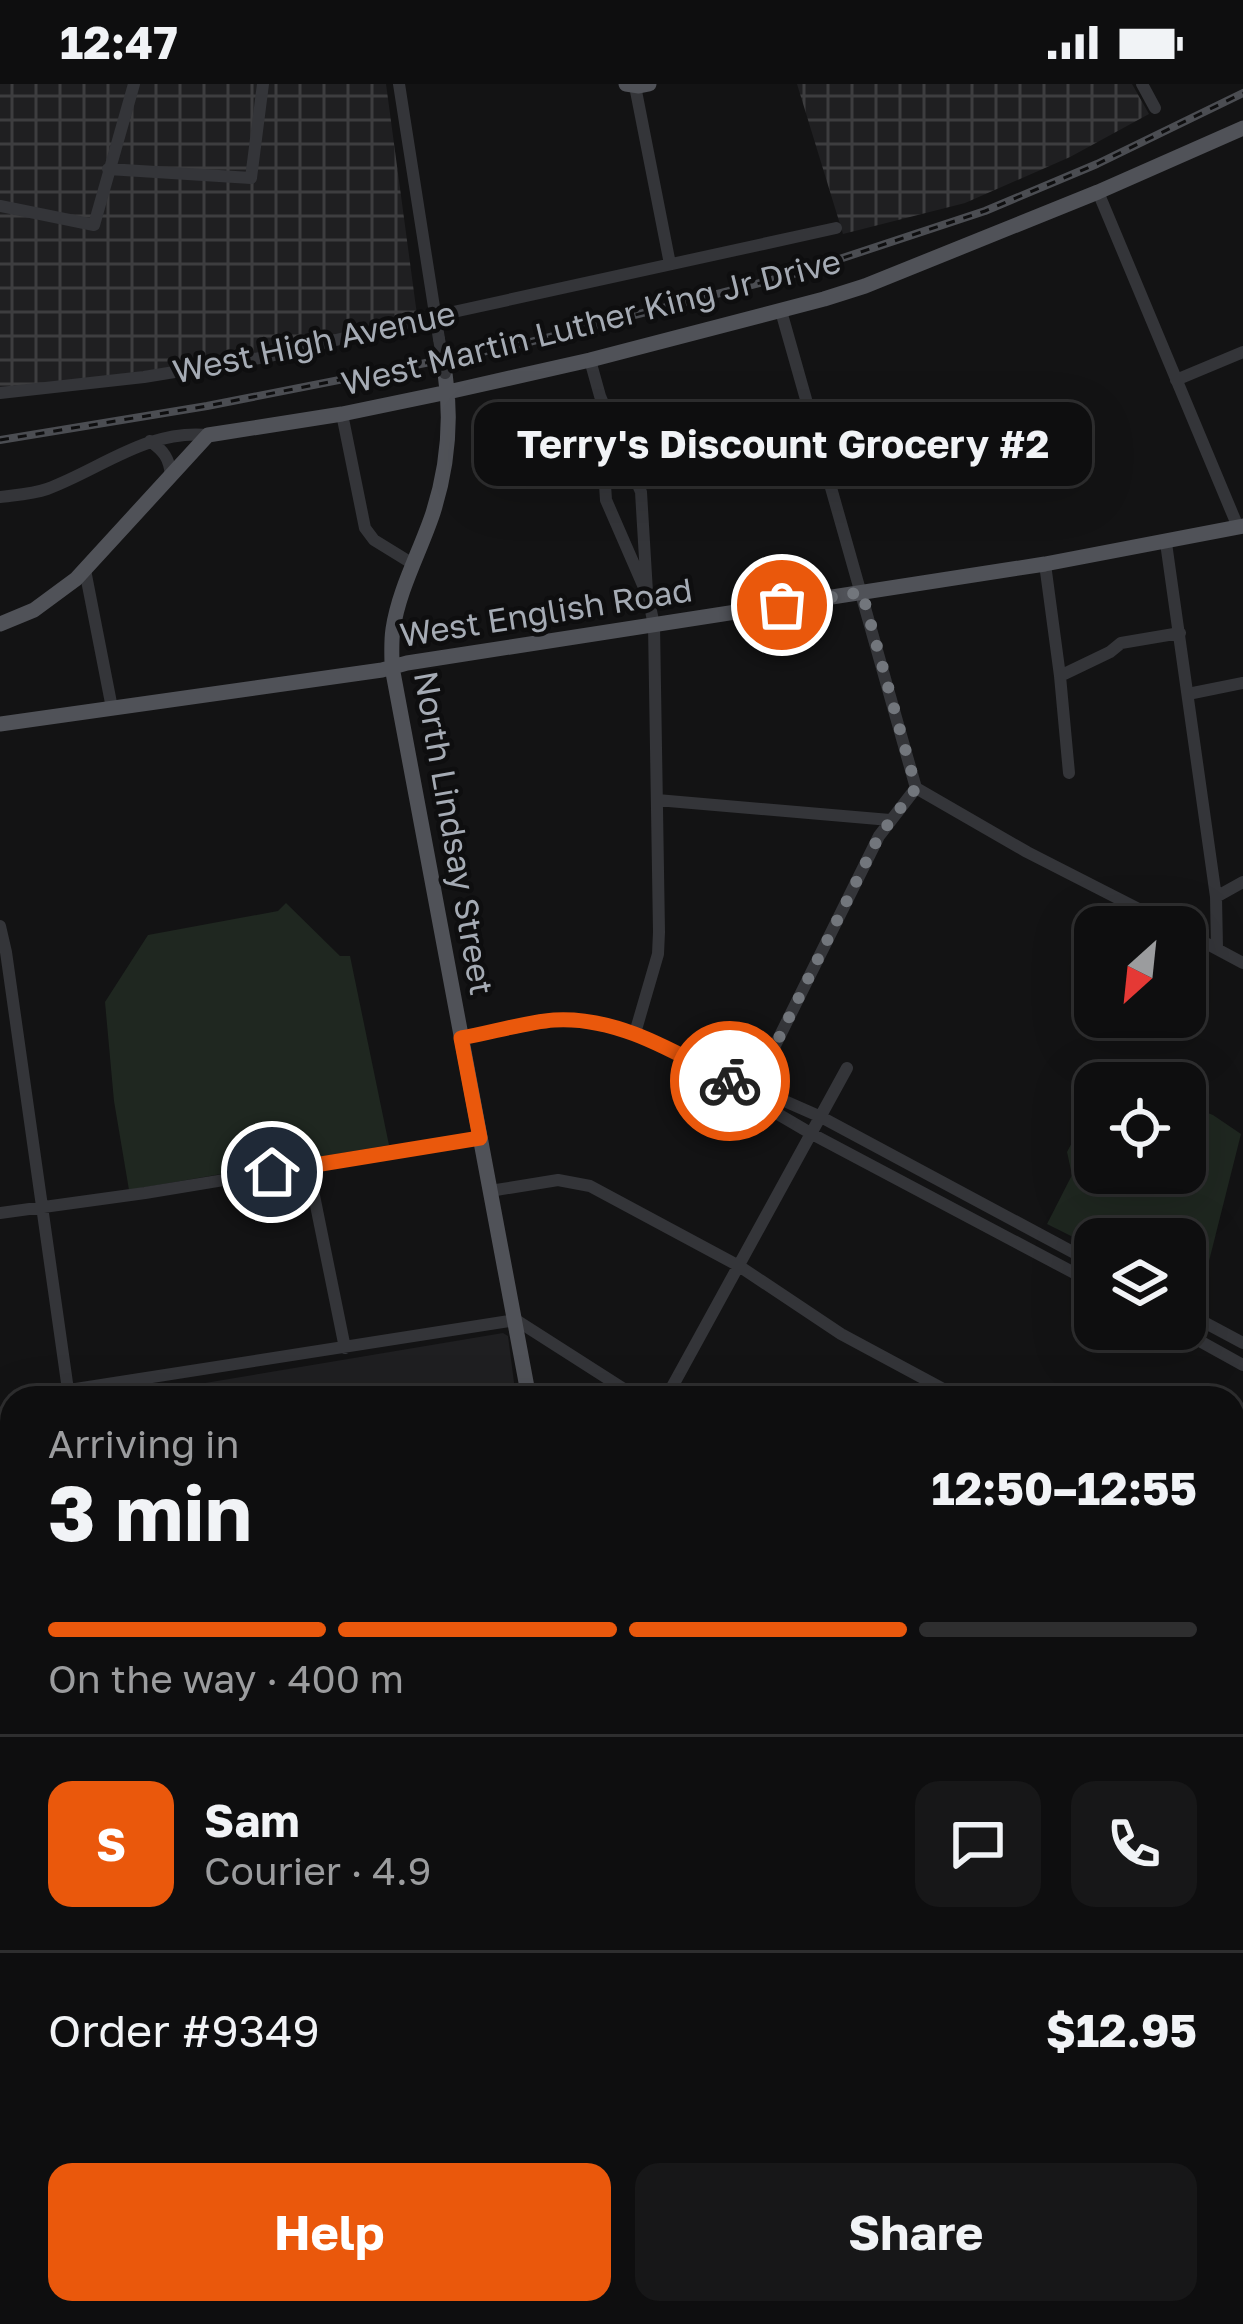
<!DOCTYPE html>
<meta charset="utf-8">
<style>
:root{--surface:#0e0e0f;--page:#171718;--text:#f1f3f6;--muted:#9b9c9e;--line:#2e2e2f;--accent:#ea580c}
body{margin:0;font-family:"Golos Text",sans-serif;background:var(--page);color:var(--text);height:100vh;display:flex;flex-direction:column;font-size:45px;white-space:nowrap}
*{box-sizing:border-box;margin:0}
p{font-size:39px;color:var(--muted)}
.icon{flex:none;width:66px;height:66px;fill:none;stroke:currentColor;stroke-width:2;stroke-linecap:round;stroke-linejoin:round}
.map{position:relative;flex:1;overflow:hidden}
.details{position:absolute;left:0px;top:1302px;width:1245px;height:939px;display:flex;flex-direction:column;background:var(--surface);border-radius:36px 36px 0 0;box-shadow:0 12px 48px #0002,0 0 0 3px var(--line)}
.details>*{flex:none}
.needle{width:78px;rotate:207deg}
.controls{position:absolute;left:1074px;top:822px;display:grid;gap:24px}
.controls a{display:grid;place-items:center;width:132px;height:132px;border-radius:24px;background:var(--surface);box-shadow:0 12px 48px #0002,0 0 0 3px var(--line);font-size:60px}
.pin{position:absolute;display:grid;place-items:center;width:102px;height:102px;color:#fff;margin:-51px;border:6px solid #fff;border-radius:50%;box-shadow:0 3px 12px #0007}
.courier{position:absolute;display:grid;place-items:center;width:120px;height:120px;margin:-60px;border:9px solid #ea580c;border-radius:50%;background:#fff;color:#222;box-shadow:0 3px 15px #0007}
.bubble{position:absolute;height:84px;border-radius:24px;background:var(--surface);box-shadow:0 12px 48px #0002,0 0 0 3px var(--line);font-size:39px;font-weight:700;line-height:84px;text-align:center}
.overview em{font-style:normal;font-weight:700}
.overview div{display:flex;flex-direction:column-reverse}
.overview{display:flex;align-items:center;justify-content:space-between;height:204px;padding:0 48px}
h1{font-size:78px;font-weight:700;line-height:90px}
.bar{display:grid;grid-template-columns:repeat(4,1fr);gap:18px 12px;align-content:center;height:144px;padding:0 48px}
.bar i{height:15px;border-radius:9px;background:var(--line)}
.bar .active{background:var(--accent)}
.bar p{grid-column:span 4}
.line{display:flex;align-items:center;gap:30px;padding:0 48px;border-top:3px solid var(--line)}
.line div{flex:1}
.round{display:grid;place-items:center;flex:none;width:126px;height:126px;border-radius:24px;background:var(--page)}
.cta{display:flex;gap:24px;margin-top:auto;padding:24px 48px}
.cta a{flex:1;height:138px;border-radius:24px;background:var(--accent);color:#fff;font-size:48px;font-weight:700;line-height:138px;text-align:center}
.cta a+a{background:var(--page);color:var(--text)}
.status{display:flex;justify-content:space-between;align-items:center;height:84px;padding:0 60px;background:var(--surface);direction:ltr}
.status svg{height:33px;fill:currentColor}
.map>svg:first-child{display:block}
</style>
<div class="status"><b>12:47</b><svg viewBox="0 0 49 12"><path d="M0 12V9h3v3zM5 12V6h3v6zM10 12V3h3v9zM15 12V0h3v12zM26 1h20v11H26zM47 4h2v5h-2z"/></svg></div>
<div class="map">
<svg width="1243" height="2240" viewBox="0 0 1243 2240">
<defs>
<pattern id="industrial-grid" width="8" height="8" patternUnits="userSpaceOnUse" patternTransform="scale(3)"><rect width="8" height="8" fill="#1f1f21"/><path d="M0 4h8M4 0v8" fill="none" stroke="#3d3d3f"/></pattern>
</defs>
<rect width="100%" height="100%" fill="#131314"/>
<!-- built -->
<path fill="#1f1f21" d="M503,1249L508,1252L516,1314H111L156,1311L181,1303Z"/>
<!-- industrial -->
<path fill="url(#industrial-grid)" d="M0,0H386L417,231L238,275L0,306Z
M797,0H1132L1149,30L1070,73L965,119L843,150Z"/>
<!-- park -->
<path fill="#1f2720" d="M286,819L340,872H350L389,1061L129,1106L114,1017L105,918L148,851L278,827Z
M1185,1020L1213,1031L1241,1050L1205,1193L1185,1206V1155H1095V1164L1047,1140L1072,1091L1067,1068L1085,1034L1095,1030V1089H1185Z"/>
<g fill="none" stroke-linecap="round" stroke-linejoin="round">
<!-- stream -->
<path stroke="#2d363c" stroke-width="3" d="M1170,2229L1181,2240"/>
<!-- minor -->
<path stroke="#343539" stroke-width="12" d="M399,0L439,255
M1142,0L1155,24
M635,2L670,180
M108,85L251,94L263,0
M1098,108L1238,443
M0,122L94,141L134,0
M781,227L916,704L1027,768L1174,843
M590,276L600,312L641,408L647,508L654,541L659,848L658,870L635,949
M1176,296L1243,268
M0,309L144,293L266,273L435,232L836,144
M600,325L606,416L643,501
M342,330L365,444L374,456L413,480
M150,357C164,367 169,374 171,391
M0,413C15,411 33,410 47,405C101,385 147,345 208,351
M1166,459L1216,813L1217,864
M1045,480L1060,592L1069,689
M85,486L112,624
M1060,592L1110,568L1121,559L1180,549
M1188,610L1243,599
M657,716L890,736
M1216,813L1243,798
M0,842L6,868L69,1313
M1185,848L1243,879
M461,954L559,935L578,936L635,949L752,1008L780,1015L821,1033L1095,1180
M752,1008L879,752L916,704
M753,1008L771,1026L812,1050L1095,1200
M308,1082L345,1264
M490,1107L558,1096L590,1102L739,1182L841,1250L960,1314
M0,1129L145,1109L480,1054
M1185,1228L1243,1259
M1178,1245L1243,1281
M18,1314L516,1236L638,1314
M666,1314L847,984
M1233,1379L1243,1361
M0,1399L12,1412
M1233,1460L1243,1465
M1233,1639L1243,1644
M0,1707L12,1706
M1233,1819L1243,1825
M154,2229L174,2240
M550,2229L567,2240
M1067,2229L1089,2240
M311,2240L318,2229
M489,2240L495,2229
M740,2240L745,2229
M940,2240L946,2229"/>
<!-- major -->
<path stroke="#505258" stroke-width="15" d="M626,0L639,2L649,0
M445,289C452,336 447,385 433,429C420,468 399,505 393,545C391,558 392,571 392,583L529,1314
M0,540L34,526L76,495L208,351L342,330L448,308L590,276L824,215L865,202L1098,108L1243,44
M0,640L382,586L407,579L1045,480L1243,442
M0,1985L12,1988
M71,2240C81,2231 89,2230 101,2236L103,2240
M128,2240L137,2229"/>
<!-- rail casing -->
<g stroke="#4b4d52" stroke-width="8">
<path id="rail" d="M0,356L207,322L522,260L791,191L985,127L1097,80L1243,9"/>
</g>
<!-- rail -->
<use href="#rail" stroke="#0e0e0f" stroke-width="3" stroke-dasharray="9" stroke-linecap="butt"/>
<!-- minor-bridge -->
<path stroke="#343539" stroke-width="12" d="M439,255L445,289"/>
</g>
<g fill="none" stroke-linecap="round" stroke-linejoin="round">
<!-- done -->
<path stroke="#72767c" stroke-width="12" stroke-dasharray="0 21.6" d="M730,997L752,1008L879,752L916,704L862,508L782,521"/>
<!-- route -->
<path stroke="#ea580c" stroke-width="15" d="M272,1088L480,1054L461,954C490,949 526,938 554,936C618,932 676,969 730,997"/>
</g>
<g text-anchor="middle" stroke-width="9" stroke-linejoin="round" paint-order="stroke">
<!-- street labels -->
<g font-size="33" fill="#a5abb4" stroke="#0e0e0f">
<text transform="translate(591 238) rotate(-14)" y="12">West Martin Luther King Jr Drive</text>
<text transform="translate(314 258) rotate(-12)" y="12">West High Avenue</text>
<text transform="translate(546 528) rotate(-9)" y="12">West English Road</text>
<text transform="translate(454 749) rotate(80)" y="12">North Lindsay Street</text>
</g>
</g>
</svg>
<div class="controls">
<a><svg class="needle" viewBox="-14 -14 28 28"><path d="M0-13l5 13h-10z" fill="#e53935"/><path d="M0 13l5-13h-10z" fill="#9b9c9e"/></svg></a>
<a><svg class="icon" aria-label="locate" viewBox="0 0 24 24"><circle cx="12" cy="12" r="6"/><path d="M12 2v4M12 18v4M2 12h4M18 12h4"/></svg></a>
<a><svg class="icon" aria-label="layers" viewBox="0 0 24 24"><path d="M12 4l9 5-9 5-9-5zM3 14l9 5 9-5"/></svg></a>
</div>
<div class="pin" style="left:782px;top:521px;background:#ea580c"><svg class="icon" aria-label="bag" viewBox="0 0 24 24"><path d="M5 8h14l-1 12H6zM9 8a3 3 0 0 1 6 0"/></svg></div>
<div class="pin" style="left:272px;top:1088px;background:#1f2937"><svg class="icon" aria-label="home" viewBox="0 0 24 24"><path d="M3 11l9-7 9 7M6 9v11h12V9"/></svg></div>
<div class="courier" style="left:730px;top:997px"><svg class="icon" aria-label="bike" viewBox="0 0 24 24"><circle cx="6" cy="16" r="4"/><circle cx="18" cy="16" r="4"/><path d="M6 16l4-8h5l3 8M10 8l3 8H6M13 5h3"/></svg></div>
<div class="bubble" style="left:474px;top:318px;width:618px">Terry's Discount Grocery #2</div>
<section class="details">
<div class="overview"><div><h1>3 min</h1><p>Arriving in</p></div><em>12:50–12:55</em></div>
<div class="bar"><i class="active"></i><i class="active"></i><i class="active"></i><i></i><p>On the way · 400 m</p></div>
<div class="line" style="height:216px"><b class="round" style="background:var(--accent);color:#fff">S</b><div><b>Sam</b><p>Courier · 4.9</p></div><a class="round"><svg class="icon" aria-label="chat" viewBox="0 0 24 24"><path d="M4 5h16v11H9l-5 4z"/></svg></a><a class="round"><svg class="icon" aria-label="phone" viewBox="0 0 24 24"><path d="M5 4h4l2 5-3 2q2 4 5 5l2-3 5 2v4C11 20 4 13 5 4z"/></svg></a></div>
<div class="line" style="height:156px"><div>Order #9349</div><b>$12.95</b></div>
<div class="cta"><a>Help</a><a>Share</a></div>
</section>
</div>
